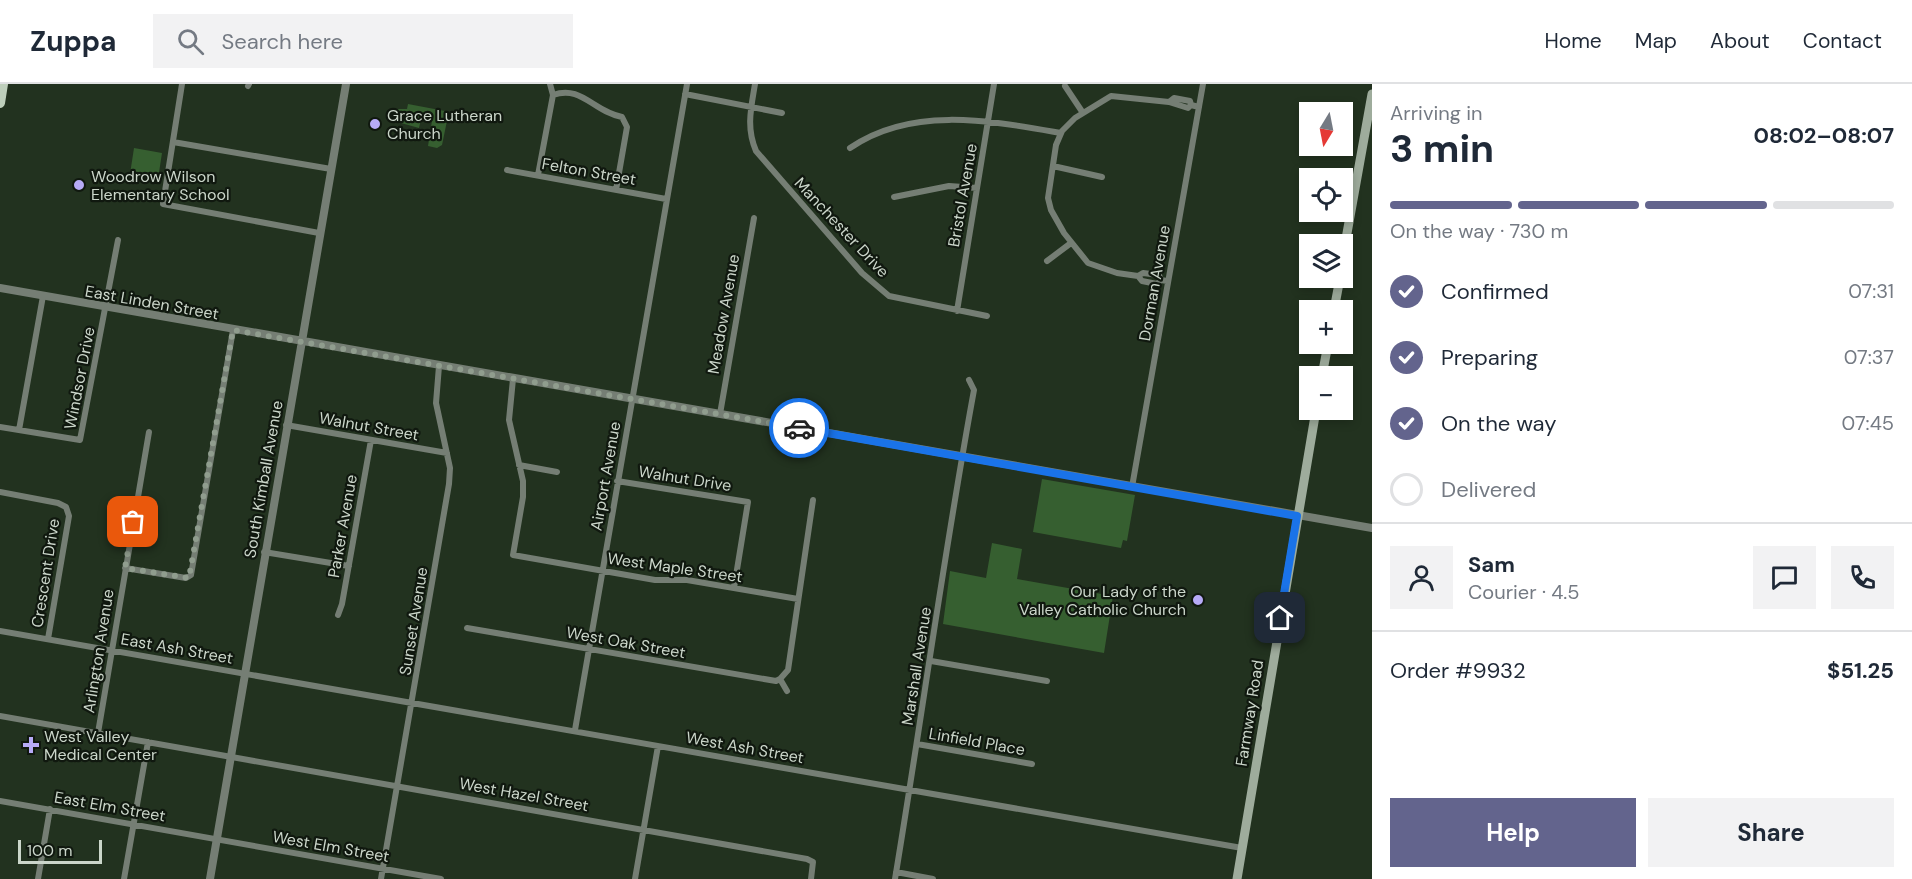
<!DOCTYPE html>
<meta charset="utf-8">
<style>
:root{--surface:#fff;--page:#f2f2f3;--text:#1f2937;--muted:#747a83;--line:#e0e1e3;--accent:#63648d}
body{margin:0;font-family:"DM Sans",sans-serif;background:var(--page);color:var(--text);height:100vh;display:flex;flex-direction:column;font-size:22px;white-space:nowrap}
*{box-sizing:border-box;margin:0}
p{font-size:20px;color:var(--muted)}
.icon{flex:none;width:33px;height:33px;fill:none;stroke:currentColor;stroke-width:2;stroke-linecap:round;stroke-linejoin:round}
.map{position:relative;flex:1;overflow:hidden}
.sheet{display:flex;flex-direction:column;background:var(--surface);width:540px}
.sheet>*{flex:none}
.needle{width:39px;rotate:190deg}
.controls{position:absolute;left:1299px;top:18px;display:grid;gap:12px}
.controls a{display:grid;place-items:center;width:54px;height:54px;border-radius:0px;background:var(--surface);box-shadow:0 3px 9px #0003;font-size:30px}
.scale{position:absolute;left:18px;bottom:15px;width:84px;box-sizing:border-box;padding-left:6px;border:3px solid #cbd6ca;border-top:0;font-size:16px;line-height:21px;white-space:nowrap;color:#cbd6ca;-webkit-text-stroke:4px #10180f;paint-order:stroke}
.pin{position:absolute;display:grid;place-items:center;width:51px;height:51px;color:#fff;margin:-26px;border-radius:12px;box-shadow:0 3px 9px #0006}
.courier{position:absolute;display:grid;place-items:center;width:60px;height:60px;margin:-30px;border:4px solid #1a73e8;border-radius:50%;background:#fff;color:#222;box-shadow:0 2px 8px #0007}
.headline em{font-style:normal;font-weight:700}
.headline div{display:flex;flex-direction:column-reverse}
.headline{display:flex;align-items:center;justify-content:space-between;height:102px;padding:0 18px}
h1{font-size:39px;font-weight:700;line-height:45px}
.bar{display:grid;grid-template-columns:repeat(4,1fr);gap:9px 6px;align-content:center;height:72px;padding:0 18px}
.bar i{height:8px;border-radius:4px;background:var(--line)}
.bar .on{background:var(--accent)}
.bar p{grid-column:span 4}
.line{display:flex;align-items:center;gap:15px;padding:0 18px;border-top:2px solid var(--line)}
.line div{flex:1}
.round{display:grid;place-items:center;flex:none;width:63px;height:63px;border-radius:0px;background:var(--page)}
ol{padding:0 18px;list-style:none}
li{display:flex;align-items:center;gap:18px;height:66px}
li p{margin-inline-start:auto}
li .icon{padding:6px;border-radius:50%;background:var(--accent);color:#fff;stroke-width:4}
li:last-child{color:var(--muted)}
li i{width:33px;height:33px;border:3px solid var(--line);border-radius:50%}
.action{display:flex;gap:12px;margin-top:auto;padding:12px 18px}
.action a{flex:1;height:69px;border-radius:0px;background:var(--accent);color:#fff;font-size:24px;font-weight:700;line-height:69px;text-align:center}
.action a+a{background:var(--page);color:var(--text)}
header{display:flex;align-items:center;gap:36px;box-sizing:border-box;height:84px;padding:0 30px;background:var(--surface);border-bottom:2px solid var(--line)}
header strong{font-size:28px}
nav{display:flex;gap:33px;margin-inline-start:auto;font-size:21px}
.search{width:420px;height:54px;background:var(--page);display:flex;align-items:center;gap:15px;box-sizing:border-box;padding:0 21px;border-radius:0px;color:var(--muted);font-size:22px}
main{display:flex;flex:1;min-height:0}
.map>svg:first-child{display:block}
</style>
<header>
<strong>Zuppa</strong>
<div class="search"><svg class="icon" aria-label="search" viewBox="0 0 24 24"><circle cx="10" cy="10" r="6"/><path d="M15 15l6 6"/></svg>Search here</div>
<nav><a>Home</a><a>Map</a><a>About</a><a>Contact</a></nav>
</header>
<main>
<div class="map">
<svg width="1372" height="795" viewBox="0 0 1372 795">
<rect width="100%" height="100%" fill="#22321f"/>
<!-- green -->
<path fill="#365f30" d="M408,20L445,27L448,32L442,61L437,64L428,62L432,37L421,35L419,44L401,39L395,25H407Z
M134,64L162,69L158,95L130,90Z
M1042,395L1135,411L1127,457L1123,456L1121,464L1033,448Z
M992,459L1022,465L1017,495L1113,512L1104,569L943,540L950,487L986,494Z"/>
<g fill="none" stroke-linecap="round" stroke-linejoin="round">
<!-- minor -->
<path stroke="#757e74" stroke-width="6" d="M182,0L163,120L319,149
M755,0C751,24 746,44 756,67L862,189L889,212L987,232
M248,2L249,0
M1065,2L1083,29
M685,10L782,29
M553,11C582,1 592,27 622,33L627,43L616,106
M1191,21L1188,24L1169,18L1174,14L1190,17L1191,21L1199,23
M173,58L331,85
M850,64C912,21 992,37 1061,49
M1053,82L1102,93
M507,86L666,115
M538,91L553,11L550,0
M894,113L949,102L977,104
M1047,177L1071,159
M1138,192L1117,189L1088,179L1064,149L1051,126L1048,114L1056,61L1062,47L1075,34L1111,12L1169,18
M1161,196L1159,191L1143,189L1138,192L1142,197L1157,200L1161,196L1167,197
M957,227L994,0
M513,295L509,336L523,397V413L513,471L655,496H687L798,515
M720,330L754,134
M286,341L447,369
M0,343L80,356L118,156
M19,346L43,212
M519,381L557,388
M617,397L748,418L734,504
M1132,403L1203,0
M0,408L58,419L66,423L69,432L48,555
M264,468L349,482
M125,484L186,494L191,491L233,246
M338,531L342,520L371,356
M467,544L776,597L780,595
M0,547L1242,764
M931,577L1047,597
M780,595L788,586L813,416
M780,595L787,607
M0,632L807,775L813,778L811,795
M575,646L687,0
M98,649L149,348
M917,660L1032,680
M0,717L441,795
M896,788L933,795
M38,795L50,725
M124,795L148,658
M381,795L449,400L450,384L436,319L439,282
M635,795L658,662
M895,795C922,632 944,469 974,306L969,296"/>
<!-- tertiary -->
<path stroke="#757e74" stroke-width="8" d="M0,204L1372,444
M210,795L346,0"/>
<!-- secondary -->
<path stroke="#9eac9c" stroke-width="9" d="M1342,177L1372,10
M1334,226L1340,194
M1322,292L1328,260
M1237,795L1316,326"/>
<!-- primary -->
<path stroke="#becfbb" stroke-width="10" d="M0,19L3,0"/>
</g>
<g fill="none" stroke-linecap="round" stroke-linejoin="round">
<!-- done -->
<path stroke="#909d8e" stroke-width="6" stroke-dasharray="0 10.8" d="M133,438L125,484L189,494L233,246L799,344"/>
<!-- route -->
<path stroke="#1a73e8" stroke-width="8" d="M799,344L1297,432L1280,534"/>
</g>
<!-- markers -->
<g fill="#b7abf7" stroke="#10180f" stroke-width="2">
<circle cx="375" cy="40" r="6"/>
<circle cx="79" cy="101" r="6"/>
<circle cx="1198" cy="516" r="6"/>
<path d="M28 652h6v6h6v6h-6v6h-6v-6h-6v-6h6z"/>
</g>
<g text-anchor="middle" stroke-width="4.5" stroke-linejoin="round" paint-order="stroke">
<!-- poi labels -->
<g font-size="16" fill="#cbd6ca" stroke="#10180f" text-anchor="start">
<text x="387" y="37">Grace Lutheran<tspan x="387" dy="18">Church</tspan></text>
<text x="91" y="98">Woodrow Wilson<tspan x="91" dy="18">Elementary School</tspan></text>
<text x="1186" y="513" text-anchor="end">Our Lady of the<tspan x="1186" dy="18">Valley Catholic Church</tspan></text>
<text x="44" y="658">West Valley<tspan x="44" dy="18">Medical Center</tspan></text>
</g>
<!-- street labels -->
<g font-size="16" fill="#cbd6ca" stroke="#10180f">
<text transform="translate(589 87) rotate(10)" y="6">Felton Street</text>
<text transform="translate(962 111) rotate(-80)" y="6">Bristol Avenue</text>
<text transform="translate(842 143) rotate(47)" y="6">Manchester Drive</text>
<text transform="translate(1154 199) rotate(-80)" y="6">Dorman Avenue</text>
<text transform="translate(152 218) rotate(10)" y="6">East Linden Street</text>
<text transform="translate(723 230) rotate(-80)" y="6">Meadow Avenue</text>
<text transform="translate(79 294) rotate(-79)" y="6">Windsor Drive</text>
<text transform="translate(369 342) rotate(10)" y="6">Walnut Street</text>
<text transform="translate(605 392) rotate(-80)" y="6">Airport Avenue</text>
<text transform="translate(685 394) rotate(9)" y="6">Walnut Drive</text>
<text transform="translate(263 395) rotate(-80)" y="6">South Kimball Avenue</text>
<text transform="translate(342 442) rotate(-80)" y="6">Parker Avenue</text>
<text transform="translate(675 483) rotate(8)" y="6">West Maple Street</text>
<text transform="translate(45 489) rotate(-81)" y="6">Crescent Drive</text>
<text transform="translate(413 537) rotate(-81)" y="6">Sunset Avenue</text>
<text transform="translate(626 558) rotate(10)" y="6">West Oak Street</text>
<text transform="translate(177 564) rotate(10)" y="6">East Ash Street</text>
<text transform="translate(98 567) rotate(-81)" y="6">Arlington Avenue</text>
<text transform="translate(916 582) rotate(-81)" y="6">Marshall Avenue</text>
<text transform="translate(1249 629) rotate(-81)" y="6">Farmway Road</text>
<text transform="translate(977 657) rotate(10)" y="6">Linfield Place</text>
<text transform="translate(745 663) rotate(10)" y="6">West Ash Street</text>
<text transform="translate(524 710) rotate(10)" y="6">West Hazel Street</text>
<text transform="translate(110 722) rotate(10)" y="6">East Elm Street</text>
<text transform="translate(331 762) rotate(10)" y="6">West Elm Street</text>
</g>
</g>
</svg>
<div class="controls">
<a><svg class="needle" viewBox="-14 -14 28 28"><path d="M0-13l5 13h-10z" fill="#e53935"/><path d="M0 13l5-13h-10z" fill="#747a83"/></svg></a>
<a><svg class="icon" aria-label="locate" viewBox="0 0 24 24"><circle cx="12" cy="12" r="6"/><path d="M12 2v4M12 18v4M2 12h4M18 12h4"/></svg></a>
<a><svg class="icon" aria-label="layers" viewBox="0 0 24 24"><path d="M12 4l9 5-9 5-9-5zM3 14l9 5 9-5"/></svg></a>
<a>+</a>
<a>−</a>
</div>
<div class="scale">100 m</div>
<div class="pin" style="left:133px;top:438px;background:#ea580c"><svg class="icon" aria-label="bag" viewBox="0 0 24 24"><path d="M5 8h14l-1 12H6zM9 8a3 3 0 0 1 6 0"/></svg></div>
<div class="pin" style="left:1280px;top:534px;background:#1f2937"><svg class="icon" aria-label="home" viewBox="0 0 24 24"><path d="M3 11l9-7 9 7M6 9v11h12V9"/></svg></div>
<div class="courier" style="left:799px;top:344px"><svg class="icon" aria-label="car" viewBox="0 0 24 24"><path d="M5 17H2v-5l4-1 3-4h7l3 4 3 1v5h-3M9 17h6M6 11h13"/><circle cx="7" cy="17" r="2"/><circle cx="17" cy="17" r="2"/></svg></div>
</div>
<section class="sheet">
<div class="headline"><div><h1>3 min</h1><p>Arriving in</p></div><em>08:02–08:07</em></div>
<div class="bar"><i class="on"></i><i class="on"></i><i class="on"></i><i></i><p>On the way · 730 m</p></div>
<ol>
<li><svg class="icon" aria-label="check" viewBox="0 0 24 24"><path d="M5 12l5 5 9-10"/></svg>Confirmed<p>07:31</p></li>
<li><svg class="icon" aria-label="check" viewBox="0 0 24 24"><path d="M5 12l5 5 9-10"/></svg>Preparing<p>07:37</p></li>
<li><svg class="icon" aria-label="check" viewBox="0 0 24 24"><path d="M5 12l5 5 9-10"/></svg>On the way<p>07:45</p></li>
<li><i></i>Delivered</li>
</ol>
<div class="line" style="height:108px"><a class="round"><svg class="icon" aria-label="person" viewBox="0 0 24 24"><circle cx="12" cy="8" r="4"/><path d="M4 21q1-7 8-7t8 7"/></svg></a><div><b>Sam</b><p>Courier · 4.5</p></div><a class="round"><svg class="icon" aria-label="chat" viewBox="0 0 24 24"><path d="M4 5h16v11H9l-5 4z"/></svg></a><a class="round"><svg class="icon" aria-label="phone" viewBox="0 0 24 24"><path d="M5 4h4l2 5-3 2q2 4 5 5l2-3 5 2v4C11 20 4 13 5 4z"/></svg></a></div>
<div class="line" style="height:78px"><div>Order #9932</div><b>$51.25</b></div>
<div class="action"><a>Help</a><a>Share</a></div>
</section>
</main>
